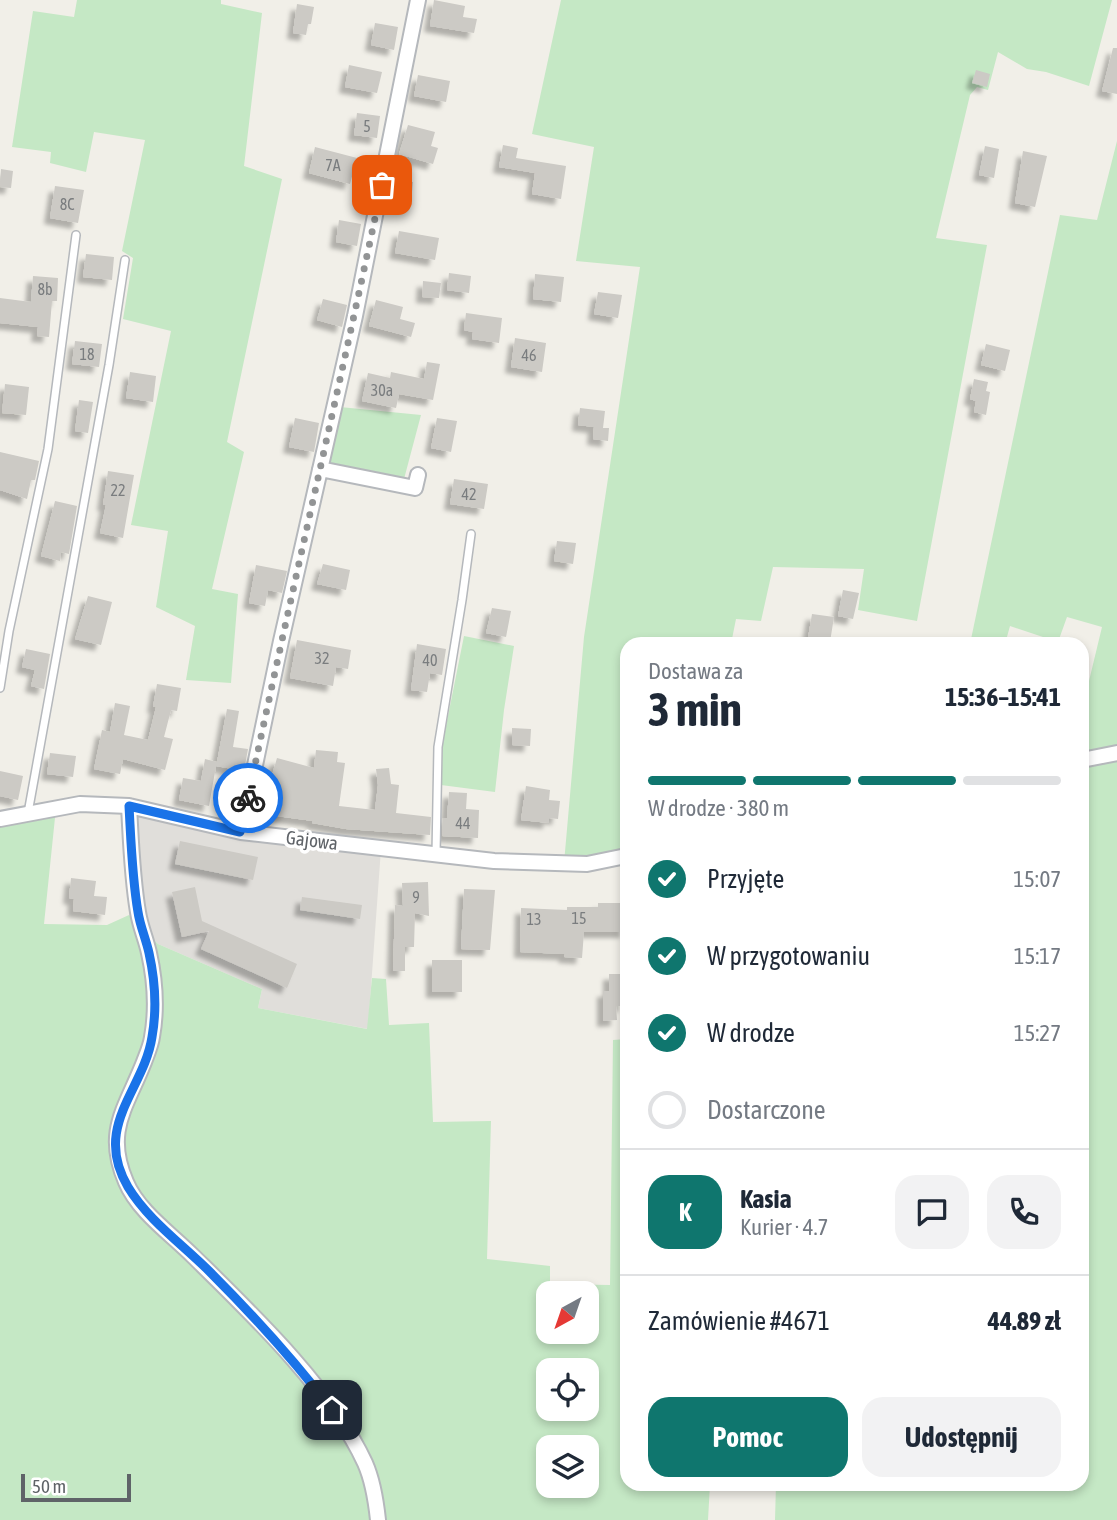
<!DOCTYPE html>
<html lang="pl">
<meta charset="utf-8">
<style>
:root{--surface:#fff;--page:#f2f2f3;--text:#1f2937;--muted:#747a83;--line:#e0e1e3;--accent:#0f766e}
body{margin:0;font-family:"Asap Condensed",sans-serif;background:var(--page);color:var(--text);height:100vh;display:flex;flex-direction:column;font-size:26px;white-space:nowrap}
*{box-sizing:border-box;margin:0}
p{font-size:23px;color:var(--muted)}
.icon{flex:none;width:38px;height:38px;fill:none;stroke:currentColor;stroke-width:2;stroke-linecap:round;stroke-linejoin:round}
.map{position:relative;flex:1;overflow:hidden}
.panel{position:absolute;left:620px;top:637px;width:469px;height:854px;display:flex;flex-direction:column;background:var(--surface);border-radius:21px;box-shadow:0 4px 10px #0003}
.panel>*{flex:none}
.needle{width:46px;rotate:220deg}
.controls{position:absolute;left:536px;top:1281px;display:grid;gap:14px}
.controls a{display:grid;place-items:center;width:63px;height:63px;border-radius:14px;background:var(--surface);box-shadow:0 4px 10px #0003;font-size:35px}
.scale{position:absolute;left:21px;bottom:18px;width:110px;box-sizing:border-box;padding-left:7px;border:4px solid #5f6368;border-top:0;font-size:19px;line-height:24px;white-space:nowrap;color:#5f6368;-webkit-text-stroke:5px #fff;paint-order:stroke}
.pin{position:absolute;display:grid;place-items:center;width:60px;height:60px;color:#fff;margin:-30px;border-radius:14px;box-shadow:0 4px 10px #0006}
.courier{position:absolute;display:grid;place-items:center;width:70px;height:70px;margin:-35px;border:5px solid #1a73e8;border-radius:50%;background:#fff;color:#222;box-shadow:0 2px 9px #0007}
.head em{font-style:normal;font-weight:700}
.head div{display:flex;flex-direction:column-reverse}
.head{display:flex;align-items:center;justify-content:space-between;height:119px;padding:0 28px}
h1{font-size:46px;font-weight:700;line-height:52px}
.bar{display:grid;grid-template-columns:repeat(4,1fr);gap:10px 7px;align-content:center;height:84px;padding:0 28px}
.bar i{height:9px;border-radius:5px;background:var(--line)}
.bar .on{background:var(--accent)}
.bar p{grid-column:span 4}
.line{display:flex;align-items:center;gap:18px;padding:0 28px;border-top:2px solid var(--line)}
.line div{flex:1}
.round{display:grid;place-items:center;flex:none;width:74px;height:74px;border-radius:21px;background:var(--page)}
ol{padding:0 28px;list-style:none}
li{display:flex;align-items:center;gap:21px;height:77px}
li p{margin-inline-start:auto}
li .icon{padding:7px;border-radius:50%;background:var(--accent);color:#fff;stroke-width:4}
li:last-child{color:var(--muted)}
li i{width:38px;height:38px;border:4px solid var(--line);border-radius:50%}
.action{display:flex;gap:14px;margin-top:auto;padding:14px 28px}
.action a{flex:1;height:80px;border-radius:21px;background:var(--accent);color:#fff;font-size:28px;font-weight:700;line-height:80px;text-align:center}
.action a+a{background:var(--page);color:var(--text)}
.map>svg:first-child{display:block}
</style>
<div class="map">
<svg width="1117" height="1520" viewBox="0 0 1117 1520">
<defs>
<filter id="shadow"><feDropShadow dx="-6" dy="6" stdDeviation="2" flood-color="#0004"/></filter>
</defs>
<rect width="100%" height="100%" fill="#f1efe8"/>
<!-- industrial -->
<path fill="#e0deda" d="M129,806L381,849L368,1029L258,1008L262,989L158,944L129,915L128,866Z"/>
<!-- green -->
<path fill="#c5e8c5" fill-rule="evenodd" d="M77,0H221V4L262,13L244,166L282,179L227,442L244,452L212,589L238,594L231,683L186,680L195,626L156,607L168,531L131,525L171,331L123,319L133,258L122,251L145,140L94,132L86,172L50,163L51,152L12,147L33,11L74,17Z
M561,0H1112L1089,86L1046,72L1027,69L998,52L988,90L977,87L970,95L936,238L987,245L917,621L858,610L864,569L773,567L761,621L736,619L731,644H626V856L564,863L584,637L640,267L576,261L594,147L532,134Z
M1117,141V1520H775L776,1484H1082V710L1102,627L1067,617L1058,642L1010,626L1005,644H970L1060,215L1097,220Z
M340,407L421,415L404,479L328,464Z
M464,636L514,646L504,710L495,792L441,785L442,746Z
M56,808L44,924L107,925L129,915L158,944L262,989L258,1008L367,1029L372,978L386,979L389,1025L429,1023L433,1122L491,1121L487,1259L550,1266V1284L610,1285L613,1040L626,1039V1484H710L708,1520H0V820ZM548,1293H586V1332H548ZM548,1370H586V1409H548ZM548,1447H586V1486H548Z"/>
<!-- building -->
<path fill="#cccac5" filter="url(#shadow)" d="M434,0L465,6L463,17L477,19L474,33L430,26Z
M297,4L314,7L311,24H308L306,35L293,33Z
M375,23L398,27L394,50L371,45Z
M1113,48H1117V94L1102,91Z
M349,65L382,72L377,93L345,87Z
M976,70L990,74L987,87L972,83Z
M418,75L450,81L446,102L414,96Z
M357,113L380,116L377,138L354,135Z
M408,125L435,132L431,146L438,148L433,164L399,154Z
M503,145L518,148L516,158L566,166L561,199L532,194L535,173L499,167Z
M985,146L999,149L994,178L979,175Z
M315,147L357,158L350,184L309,173Z
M1023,151L1047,156L1035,207L1015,203Z
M1,169L13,171L11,188L0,187Z
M392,179L413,182L411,202L390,199Z
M55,186L84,190L78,223L50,218Z
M339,220L361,224L357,246L336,242Z
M399,231L439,238L435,260L395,253Z
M86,254L114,257L112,280L83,277Z
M449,273L471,276L469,293L447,290Z
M535,274L564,277L561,302L533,299Z
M33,276L58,278L57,301H52L49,337L37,336L38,327L0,323V298L31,302Z
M423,281L441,283L439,298L422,297Z
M598,292L622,295L618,318L594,314Z
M323,299L347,305L342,327L317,320Z
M376,300L403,307L400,319L415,323L411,337L369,326Z
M466,313L502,318L499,343L472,339L473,332L464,330Z
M515,338L546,343L542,372L511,367Z
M75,341L102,344L99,367L72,364Z
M986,344L1010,350L1005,371L981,365Z
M427,362L440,364L433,400L399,394L396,408L362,401L368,373L390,378L391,372L424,379Z
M130,372L156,376L153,402L126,398Z
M974,379L988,382L986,391L990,392L986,415L974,412L976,401L970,399Z
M5,384L29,387L26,415L2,413Z
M79,400L93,402L88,433L75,431Z
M580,408L605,411L603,428H609L608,441L593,439L594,427L578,425Z
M295,418L319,423L314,452L289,447Z
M437,418L457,421L451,452L431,448Z
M0,452L39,461L35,480H31L27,499L0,490Z
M108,471L134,475L123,538L100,533L106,505H103Z
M454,479L488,484L484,509L450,504Z
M55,501L77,506L69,554L61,552L60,561L41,556Z
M557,541L576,543L573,564L554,561Z
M323,564L350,570L346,590L317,584Z
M256,565L287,571L282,593L268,590L265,606L249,603Z
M843,590L859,593L853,619L838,616Z
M88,596L112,602L101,645L75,639Z
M492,608L511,611L506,637L486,633Z
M812,614L834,617L830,642L808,638Z
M297,640L351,650L348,669L336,667L333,686L290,678Z
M417,644L446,649L442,675L430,673L427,692L411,690Z
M26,649L50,654L44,689L31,686L35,670L22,667Z
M157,684L181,688L177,711L171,710L164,737L173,739L165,770L123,759L120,774L94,769L102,730L110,732L115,703L130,706L124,735L148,740L156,707H153Z
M227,709L239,711L233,747L248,749L244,771L216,766L209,806L179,800L183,778L201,781L205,759L217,762Z
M512,728L531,729L530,746L512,745Z
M316,750L338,752L337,762L345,763L339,806L375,810L378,785L376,769L389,768L391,784L399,785L396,813L431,817L430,835L346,829L312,823L313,821L269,815L274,783L270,782L277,758L314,768Z
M50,753L76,756L73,777L47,774Z
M0,771L23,776L18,800L0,796Z
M526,786L550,790L549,800L560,801L558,819L549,818V823L521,820Z
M449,792L467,793L466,809L479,810L478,838L442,836L443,818H447Z
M180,841L258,857L253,880L175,864Z
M71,878L96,881L94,896L107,897L105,915L73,911L74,899L69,898Z
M428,882L429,916L415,913L414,947H405V971H393L395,905L403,906L402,883Z
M195,887L202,921L297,964L287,988L201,949L209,931L182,937L172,892Z
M464,889L495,890L490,950L461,949Z
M302,897L362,905L360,919L300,910Z
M598,903H626V932H584L582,958L564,957L565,954L520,952L521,908L567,910V907H598Z
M432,960H462V992H432Z
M609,974H623L624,1006H616L617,1020L603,1021V991H609Z"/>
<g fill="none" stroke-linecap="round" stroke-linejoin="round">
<!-- lane casing -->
<g stroke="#b5b8bc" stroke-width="10">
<path id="lane" d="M0,688L9,631L48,449L76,235
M28,813L109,365L125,260
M436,854L438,747L462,600L471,534"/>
</g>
<!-- street casing -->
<g stroke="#b5b8bc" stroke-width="18">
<path id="street" d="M320,469L415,488L418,475
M1082,760L1117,753
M129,806C131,842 132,877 138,912C140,926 146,939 149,953C155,980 157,1009 152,1037C151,1045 147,1054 144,1062C126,1108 104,1131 126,1182C138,1211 171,1234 193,1256C251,1313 331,1389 365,1463C373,1481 376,1501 378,1520
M0,819L80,804L129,806L241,832L494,861L587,864L626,856
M241,832L281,641L355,316L418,0"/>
</g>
<!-- lane -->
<use href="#lane" stroke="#fff" stroke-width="7"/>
<!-- street -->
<use href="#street" stroke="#fff" stroke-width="14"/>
</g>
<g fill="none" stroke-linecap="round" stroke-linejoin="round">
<!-- done -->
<path stroke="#929495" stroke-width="7" stroke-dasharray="0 12.6" d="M248,798C291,593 339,390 382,185"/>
<!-- route -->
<path stroke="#1a73e8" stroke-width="9" d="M248,798L240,832L129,806C131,841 132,877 138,912C140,926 146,939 149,953C155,980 157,1009 152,1037C144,1090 92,1126 128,1187C148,1220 182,1244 209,1271C253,1315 294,1360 332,1410"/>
</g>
<g text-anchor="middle" stroke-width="7" stroke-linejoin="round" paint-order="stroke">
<!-- number labels -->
<g font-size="16" fill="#7a7d7f">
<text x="367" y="132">5</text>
<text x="333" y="171">7A</text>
<text x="67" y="210">8C</text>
<text x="45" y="295">8b</text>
<text x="87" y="360">18</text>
<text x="529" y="361">46</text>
<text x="382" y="396">30a</text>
<text x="118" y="496">22</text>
<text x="469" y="500">42</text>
<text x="322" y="664">32</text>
<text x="430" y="666">40</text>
<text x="463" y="829">44</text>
<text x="416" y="903">9</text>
<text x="579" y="924">15</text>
<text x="534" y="925">13</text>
</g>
<!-- street labels -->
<g font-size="19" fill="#5f6368" stroke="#fff">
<text transform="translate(312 840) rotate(7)" y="7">Gajowa</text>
</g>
</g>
</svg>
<div class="controls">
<a><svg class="needle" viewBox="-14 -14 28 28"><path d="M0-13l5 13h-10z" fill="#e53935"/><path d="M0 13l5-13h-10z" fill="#747a83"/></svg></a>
<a><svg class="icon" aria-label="locate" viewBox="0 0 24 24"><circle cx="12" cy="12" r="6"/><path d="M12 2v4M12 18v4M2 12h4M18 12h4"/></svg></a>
<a><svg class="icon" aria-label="layers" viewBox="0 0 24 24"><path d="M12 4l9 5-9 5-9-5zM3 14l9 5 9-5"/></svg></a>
</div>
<div class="scale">50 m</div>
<div class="pin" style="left:382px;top:185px;background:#ea580c"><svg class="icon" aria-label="bag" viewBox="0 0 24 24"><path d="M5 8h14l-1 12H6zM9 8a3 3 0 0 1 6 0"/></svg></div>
<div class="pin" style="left:332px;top:1410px;background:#1f2937"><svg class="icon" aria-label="home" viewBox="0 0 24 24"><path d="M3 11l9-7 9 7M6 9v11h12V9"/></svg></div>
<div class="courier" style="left:248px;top:798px"><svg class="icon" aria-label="bike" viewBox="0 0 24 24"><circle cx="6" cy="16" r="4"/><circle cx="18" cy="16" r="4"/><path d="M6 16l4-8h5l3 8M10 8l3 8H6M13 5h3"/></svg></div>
<section class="panel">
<div class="head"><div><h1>3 min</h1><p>Dostawa za</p></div><em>15:36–15:41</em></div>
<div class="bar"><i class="on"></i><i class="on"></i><i class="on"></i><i></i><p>W drodze · 380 m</p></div>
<ol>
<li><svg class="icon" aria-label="check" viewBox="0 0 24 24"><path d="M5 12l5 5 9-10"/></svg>Przyjęte<p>15:07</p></li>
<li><svg class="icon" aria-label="check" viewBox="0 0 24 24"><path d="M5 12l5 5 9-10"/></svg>W przygotowaniu<p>15:17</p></li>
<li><svg class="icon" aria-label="check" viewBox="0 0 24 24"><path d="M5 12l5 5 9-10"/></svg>W drodze<p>15:27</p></li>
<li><i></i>Dostarczone</li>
</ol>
<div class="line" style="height:126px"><b class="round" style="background:var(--accent);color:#fff">K</b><div><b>Kasia</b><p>Kurier · 4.7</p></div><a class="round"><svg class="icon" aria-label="chat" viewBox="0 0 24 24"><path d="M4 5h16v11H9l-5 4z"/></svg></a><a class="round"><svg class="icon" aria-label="phone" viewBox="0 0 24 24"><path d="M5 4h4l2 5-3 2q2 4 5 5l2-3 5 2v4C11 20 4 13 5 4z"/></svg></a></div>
<div class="line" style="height:91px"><div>Zamówienie #4671</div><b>44.89 zł</b></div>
<div class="action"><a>Pomoc</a><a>Udostępnij</a></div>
</section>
</div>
